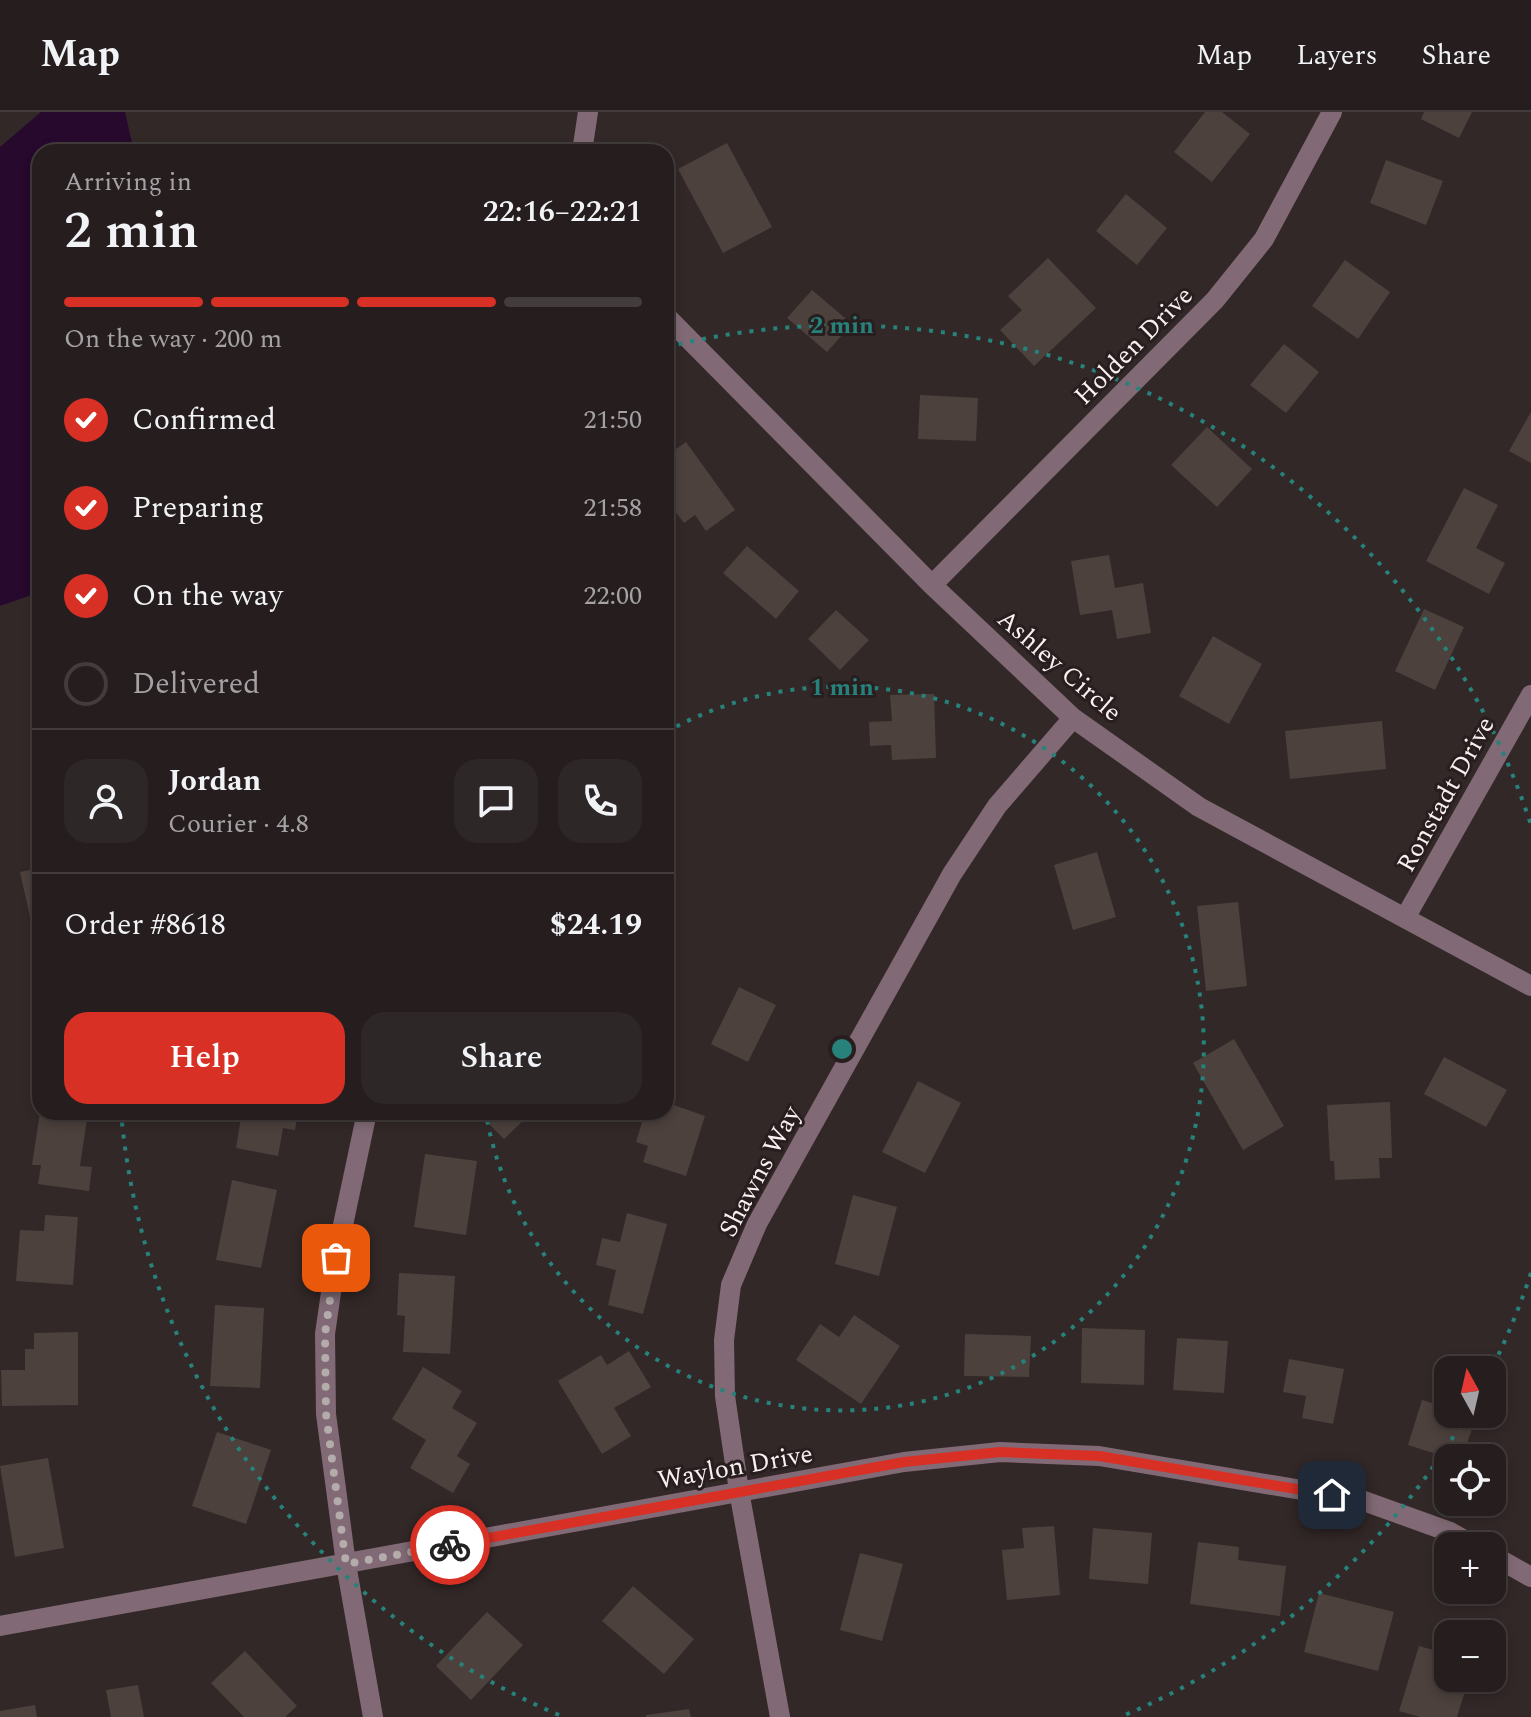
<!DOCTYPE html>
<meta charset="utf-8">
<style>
:root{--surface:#261e1e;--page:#2e2727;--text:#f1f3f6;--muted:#a4a2a4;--line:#423c3c;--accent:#d93025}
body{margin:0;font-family:Spectral,serif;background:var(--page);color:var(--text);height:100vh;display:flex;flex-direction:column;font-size:30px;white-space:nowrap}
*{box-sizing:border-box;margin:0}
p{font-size:26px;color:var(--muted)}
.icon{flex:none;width:44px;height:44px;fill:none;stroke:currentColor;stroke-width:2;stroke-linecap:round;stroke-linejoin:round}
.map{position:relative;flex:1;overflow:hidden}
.panel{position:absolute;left:32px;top:32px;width:642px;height:976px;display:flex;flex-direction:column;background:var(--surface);border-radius:24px;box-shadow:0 4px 12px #0003,0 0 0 2px var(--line)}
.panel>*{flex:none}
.needle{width:52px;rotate:352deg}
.fabs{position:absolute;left:1434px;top:1244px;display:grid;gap:16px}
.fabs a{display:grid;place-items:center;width:72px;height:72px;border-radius:16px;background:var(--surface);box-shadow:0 4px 12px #0003,0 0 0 2px var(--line);font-size:40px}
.pin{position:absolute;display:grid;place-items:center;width:68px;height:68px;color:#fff;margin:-34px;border-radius:16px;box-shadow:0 4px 12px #0006}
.courier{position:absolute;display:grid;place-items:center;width:80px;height:80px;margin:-40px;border:6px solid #d93025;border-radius:50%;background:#fff;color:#222;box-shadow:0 2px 10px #0007}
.head em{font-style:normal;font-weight:600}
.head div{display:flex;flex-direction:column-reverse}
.head{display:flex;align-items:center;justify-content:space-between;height:136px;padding:0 32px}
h1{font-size:52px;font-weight:600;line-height:60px}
.bar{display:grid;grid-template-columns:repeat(4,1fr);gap:12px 8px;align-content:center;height:96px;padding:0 32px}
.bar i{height:10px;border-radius:6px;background:var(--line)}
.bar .on{background:var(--accent)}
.bar p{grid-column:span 4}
.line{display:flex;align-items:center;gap:20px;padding:0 32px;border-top:2px solid var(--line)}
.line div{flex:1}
.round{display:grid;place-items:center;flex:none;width:84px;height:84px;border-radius:24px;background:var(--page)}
ol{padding:0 32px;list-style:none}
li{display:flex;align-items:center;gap:24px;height:88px}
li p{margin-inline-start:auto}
li .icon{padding:8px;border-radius:50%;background:var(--accent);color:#fff;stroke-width:4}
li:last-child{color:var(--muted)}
li i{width:44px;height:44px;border:4px solid var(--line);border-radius:50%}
.button{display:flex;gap:16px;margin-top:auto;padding:16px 32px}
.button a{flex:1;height:92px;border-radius:24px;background:var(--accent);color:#fff;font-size:32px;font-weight:600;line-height:92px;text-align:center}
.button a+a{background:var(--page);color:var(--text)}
header{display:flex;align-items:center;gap:48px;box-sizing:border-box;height:112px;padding:0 40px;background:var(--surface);border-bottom:2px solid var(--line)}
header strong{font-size:38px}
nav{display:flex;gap:44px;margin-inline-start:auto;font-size:28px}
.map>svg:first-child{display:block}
</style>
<header>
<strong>Map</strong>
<nav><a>Map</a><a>Layers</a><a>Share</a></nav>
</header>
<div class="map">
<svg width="1531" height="1605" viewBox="0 0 1531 1605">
<rect width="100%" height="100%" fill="#332828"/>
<!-- water -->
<path fill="#26092c" d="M41,0H125L134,40H40V480L0,494V35Z"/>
<!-- building -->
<path fill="#4c413c" d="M1205,0H1222L1250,22L1212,70L1174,40Z
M1424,0H1472L1459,26L1421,7Z
M727,31L772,115L723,141L678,57Z
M1386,48L1443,69L1426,113L1370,91Z
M1126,82L1167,116L1137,153L1096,119Z
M1048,146L1096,196L1034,254L1000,218L1022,198L1008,184Z
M1345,148L1390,180L1358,227L1312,194Z
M812,178L852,212L827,240L787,206Z
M1284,232L1319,260L1286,301L1250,273Z
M920,283L978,286L976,329L918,327Z
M1531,300V351L1509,339Z
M1207,315L1252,357L1217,395L1171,353Z
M686,330L735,398L706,419L695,403L684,411L666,387V344Z
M1464,376L1498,393L1476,436L1505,451L1489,482L1426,449Z
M747,434L799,479L776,507L723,461Z
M1109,443L1115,476L1143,471L1151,521L1117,527L1112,498L1080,503L1071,449Z
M1424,497L1464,515L1435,578L1395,559Z
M836,498L869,528L840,558L808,527Z
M1213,524L1262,552L1229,612L1179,584Z
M934,582L936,646L892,648L891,633L870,634L869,610L892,609L890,583Z
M1382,609L1386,657L1290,667L1285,619Z
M1097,740L1116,805L1073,818L1054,753Z
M40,756V836H37L20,760Z
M1238,790L1247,874L1206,879L1197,794Z
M739,875L776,893L748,950L711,932Z
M1234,927L1284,1014L1243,1038L1193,951Z
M1444,945L1507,978L1486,1015L1424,982Z
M918,969L961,991L925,1061L882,1040Z
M1390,990L1392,1046H1379L1380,1066L1335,1068L1334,1049H1330L1327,993Z
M668,991L705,1004L686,1064L643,1050L648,1034L636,1030L645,1000L663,1006Z
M40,1000H88L80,1054L92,1055L89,1079L38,1072L41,1053H32Z
M242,1000H298L295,1018L283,1016L278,1044L236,1036Z
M477,1000H532L504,1027Z
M425,1042L477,1049L466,1123L414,1115Z
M232,1068L277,1078L261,1156L216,1148Z
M853,1083L897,1095L879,1164L835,1152Z
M627,1101L667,1112L643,1202L608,1193L616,1158L596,1153L602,1126L620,1130Z
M45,1103L78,1105L73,1173L16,1169L20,1118L44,1119Z
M399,1161L455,1164L450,1242L403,1240L405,1204L397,1203Z
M215,1193L264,1196L260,1276L210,1274Z
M854,1203L900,1234L861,1292L796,1248L820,1212L839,1225Z
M1082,1216L1145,1218L1144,1273L1081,1271Z
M78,1220V1293L2,1294L1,1258H25V1237H34V1221Z
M965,1222L1031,1224L1029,1265L964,1264Z
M1177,1226L1228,1229L1224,1281L1173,1278Z
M629,1239L651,1275L614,1296L631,1324L602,1342L558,1269L601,1243L607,1253Z
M1289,1247L1344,1257L1333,1312L1302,1306L1306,1284L1283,1280Z
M423,1255L462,1279L452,1296L477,1311L457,1344L470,1352L453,1381L410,1356L426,1328L392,1307Z
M1422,1288L1448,1296V1302L1476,1305L1462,1346H1449L1408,1333Z
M217,1320L271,1338L246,1412L192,1394Z
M48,1346L64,1436L15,1445L0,1354Z
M1054,1414L1060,1483L1007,1488L1002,1438L1024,1436L1022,1416Z
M1093,1416L1152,1421L1148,1472L1089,1467Z
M1198,1430L1239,1435L1238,1448L1286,1454L1280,1504L1190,1492Z
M860,1441L903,1452L882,1529L840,1518Z
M633,1474L694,1527L664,1562L602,1509Z
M1319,1481L1394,1500L1378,1559L1304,1540Z
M487,1500L523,1533L471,1588L436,1554Z
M1419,1534L1448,1542V1566H1469L1457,1605H1420L1399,1599Z
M245,1539L297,1594L285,1605H244L211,1571Z
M138,1573L144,1605H111L106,1578Z
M35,1593L37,1605H0V1599Z
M689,1597L691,1605H646V1603Z"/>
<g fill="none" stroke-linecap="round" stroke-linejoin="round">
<!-- minor -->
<path stroke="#816a75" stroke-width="20" d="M582,40L588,0
M666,204L932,473L1073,606L1199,695L1531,874
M932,473L1215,188L1264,127L1332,0
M1405,806L1531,583
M367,1000L336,1146L325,1222L326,1302L346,1452L373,1605
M1492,1443L1531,1465
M0,1514L904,1350L1000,1340L1099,1344L1361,1388L1450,1420L1475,1434
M780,1605L739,1379L725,1284L724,1228L731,1173L757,1112L952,762L997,694L1073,606"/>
</g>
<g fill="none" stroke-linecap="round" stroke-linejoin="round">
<!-- done -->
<path stroke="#b4abab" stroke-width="8" stroke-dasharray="0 14.4" d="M336,1146L325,1222L326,1302L346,1452L450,1433"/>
<!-- route -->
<path stroke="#d93025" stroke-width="10" d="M450,1433L904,1350L1000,1340L1099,1344L1332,1383"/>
</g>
<!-- distance rings -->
<g fill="none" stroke="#26827b" stroke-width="4" stroke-dasharray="4 8">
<path d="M666 620A362 362 0 1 1 486 1003"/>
<path d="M1531 1161A724 724 0 0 1 1493 1254M1466 1304A724 724 0 0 1 1125 1603M559 1603A724 724 0 0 1 121 1000M667 235A724 724 0 0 1 1531 713"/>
</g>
<g text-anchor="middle" stroke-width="6" stroke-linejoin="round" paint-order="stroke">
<!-- street labels -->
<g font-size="26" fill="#f9f1f1" stroke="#291e1f">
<text transform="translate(1133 233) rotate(-45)" y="9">Holden Drive</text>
<text transform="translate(1060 553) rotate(41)" y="9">Ashley Circle</text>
<text transform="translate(1445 682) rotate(-61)" y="9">Ronstadt Drive</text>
<text transform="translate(759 1059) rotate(-62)" y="9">Shawns Way</text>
<text transform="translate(735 1354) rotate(-10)" y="9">Waylon Drive</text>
</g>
</g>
<circle cx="842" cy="937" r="12" fill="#26827b" stroke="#291e1f" stroke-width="4"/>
<g font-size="24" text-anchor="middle" font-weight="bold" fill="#26827b" stroke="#291e1f" stroke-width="6" stroke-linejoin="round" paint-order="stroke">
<text x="842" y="221">2 min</text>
<text x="842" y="583">1 min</text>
</g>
</svg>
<div class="fabs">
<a><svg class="needle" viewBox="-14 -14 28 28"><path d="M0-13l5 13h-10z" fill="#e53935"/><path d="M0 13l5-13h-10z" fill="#a4a2a4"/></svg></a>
<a><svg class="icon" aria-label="locate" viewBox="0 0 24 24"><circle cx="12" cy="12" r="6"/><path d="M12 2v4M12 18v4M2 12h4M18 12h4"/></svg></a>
<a>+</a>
<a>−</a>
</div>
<div class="pin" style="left:336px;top:1146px;background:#ea580c"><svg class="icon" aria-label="bag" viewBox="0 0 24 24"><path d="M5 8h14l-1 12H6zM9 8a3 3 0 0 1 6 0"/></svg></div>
<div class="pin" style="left:1332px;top:1383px;background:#1f2937"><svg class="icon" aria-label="home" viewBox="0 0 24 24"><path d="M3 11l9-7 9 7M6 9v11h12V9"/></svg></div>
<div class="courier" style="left:450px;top:1433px"><svg class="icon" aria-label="bike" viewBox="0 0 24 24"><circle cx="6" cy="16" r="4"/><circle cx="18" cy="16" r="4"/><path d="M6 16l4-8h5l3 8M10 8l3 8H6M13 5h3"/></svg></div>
<section class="panel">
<div class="head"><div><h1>2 min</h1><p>Arriving in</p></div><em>22:16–22:21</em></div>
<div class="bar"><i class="on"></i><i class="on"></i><i class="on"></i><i></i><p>On the way · 200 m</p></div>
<ol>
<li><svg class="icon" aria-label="check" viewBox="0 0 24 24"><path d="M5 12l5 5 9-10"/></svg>Confirmed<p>21:50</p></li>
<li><svg class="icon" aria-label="check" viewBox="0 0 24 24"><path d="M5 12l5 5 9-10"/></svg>Preparing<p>21:58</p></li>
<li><svg class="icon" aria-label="check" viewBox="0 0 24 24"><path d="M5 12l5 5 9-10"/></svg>On the way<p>22:00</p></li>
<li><i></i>Delivered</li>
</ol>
<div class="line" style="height:144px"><a class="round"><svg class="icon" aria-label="person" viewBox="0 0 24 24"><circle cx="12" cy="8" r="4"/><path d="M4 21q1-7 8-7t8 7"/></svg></a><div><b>Jordan</b><p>Courier · 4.8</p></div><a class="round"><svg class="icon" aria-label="chat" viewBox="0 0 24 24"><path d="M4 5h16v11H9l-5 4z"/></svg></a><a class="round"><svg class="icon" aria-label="phone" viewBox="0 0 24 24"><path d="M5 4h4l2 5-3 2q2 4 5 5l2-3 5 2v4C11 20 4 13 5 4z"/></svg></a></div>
<div class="line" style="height:104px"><div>Order #8618</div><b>$24.19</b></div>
<div class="button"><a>Help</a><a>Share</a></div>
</section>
</div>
